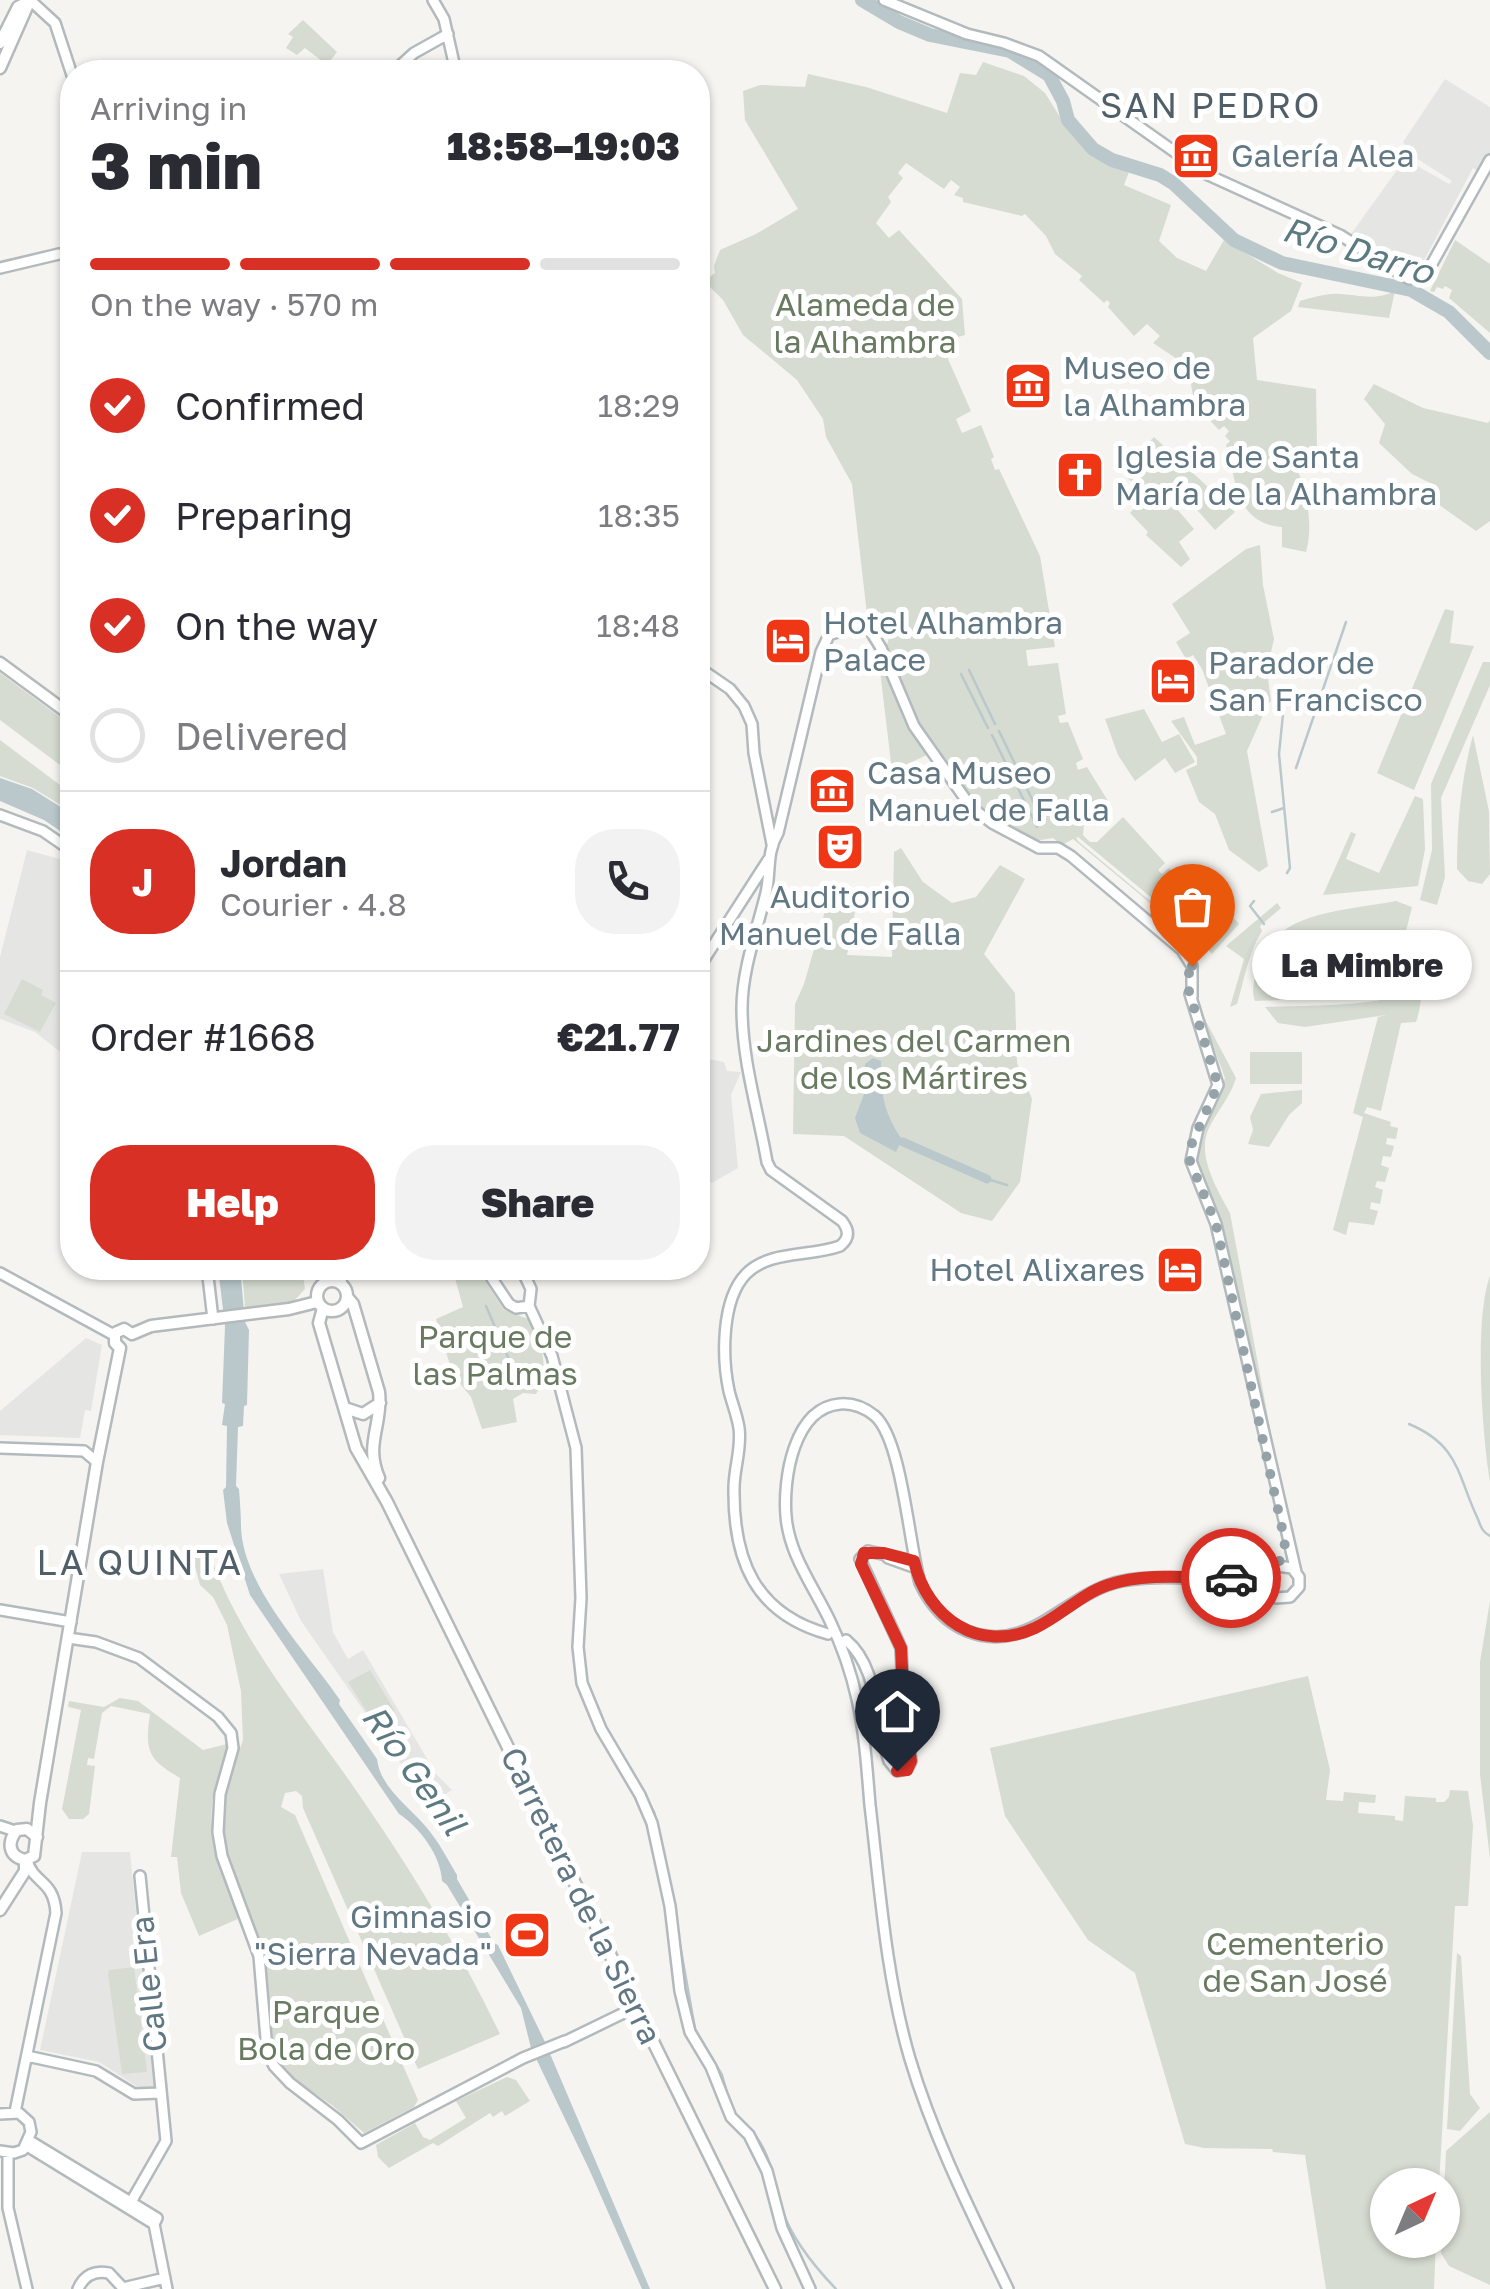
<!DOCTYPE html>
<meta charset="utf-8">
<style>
:root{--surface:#fff;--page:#f2f2f3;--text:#2b2b33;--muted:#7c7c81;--line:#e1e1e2;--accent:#d93025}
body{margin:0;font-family:"Golos Text",sans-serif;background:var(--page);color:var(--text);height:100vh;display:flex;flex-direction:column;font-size:38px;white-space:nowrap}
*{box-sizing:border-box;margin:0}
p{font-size:32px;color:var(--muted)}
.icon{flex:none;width:55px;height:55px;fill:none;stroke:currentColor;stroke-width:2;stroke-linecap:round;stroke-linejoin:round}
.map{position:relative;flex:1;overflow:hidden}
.panel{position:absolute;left:60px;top:60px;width:650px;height:1220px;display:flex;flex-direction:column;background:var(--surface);border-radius:40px;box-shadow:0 2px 8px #0004}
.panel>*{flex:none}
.needle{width:65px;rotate:44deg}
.buttons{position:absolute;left:1370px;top:2168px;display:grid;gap:20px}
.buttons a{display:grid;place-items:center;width:90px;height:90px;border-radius:50%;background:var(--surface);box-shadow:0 2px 8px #0004;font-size:50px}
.pin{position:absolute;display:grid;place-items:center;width:85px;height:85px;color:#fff;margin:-102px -42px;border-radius:50% 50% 50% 0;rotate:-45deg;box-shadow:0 0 10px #0007}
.pin .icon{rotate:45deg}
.courier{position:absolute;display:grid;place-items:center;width:100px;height:100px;margin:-50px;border:8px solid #d93025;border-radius:50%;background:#fff;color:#222;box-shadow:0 2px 12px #0007}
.bubble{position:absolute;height:70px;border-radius:35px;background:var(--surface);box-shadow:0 2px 8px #0004;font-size:32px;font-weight:800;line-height:70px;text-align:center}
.headline em{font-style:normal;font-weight:800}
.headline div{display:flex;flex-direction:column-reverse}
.headline{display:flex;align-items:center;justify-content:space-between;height:170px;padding:0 30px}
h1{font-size:65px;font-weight:800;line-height:75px}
.bar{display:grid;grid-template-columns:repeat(4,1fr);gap:15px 10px;align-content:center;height:120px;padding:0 30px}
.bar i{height:12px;border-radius:8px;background:var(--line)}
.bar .on{background:var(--accent)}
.bar p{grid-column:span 4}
.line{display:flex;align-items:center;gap:25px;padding:0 30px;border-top:2px solid var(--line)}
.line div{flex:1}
.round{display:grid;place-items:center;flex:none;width:105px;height:105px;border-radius:40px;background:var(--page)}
ol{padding:0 30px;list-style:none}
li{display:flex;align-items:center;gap:30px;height:110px}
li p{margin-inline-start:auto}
li .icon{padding:10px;border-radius:50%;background:var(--accent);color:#fff;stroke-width:4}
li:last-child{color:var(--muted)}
li i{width:55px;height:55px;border:5px solid var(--line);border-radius:50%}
.action{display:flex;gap:20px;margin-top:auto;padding:20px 30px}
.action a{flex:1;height:115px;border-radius:40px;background:var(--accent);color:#fff;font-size:40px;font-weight:800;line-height:115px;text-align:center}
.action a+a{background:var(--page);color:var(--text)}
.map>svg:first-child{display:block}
</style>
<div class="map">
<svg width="1490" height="2289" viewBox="0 0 1490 2289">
<rect width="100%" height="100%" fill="#f5f4f0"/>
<!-- built -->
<path fill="#e5e6e4" d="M1445,79L1490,107V157L1481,173L1473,168L1420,268L1411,274L1351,234L1405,159L1449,184L1452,181L1416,158L1403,142Z
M27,850L67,861L72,865V1046L59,1051L35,1032L0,1019V957Z
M698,1057L724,1062L727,1071L741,1072L731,1095L738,1168L712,1183L698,1170Z
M86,1338L102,1345L91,1411L85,1410L80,1438L0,1435V1411Z
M323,1569L333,1632L348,1659L363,1650L436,1774L452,1790L429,1804L301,1621L279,1574Z
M82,1852H130L154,2087L139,2088L99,2062L40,2050Z"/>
<!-- green -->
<path fill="#d6dcd1" d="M303,20L337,52L327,65L305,48L297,55L286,48L293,37L288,34Z
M983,62L1024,76L1045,93L1065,125L1090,154L1129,172L1124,185L1171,205L1159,241L1177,258L1206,271L1224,240L1278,273L1302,283L1291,311L1253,338L1257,380L1316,389L1317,448L1295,464C1306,488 1314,525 1306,552L1282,547V527C1234,523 1237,480 1226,445L1230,441L1225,436L1229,431L1224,426L1219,430L1200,410L1195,408L1188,366L1191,361L1186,359L1183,363L1153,343L1160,336L1147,324L1134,336L1108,307L1110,303L1107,300L1104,303L1079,280L1082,276L1055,254L1046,236L1025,214L1022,216L963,202V198L954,195L960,187L951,180L944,189L906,163L898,173L903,178L888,197L891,202L876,223L889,238L899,230L962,299L965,335L955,338L948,359L971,411L956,419L962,433L981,425L994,457L991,459L995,470L999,469L1040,556L1055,647L1026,650L1028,666L1058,663L1066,714L1058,716L1060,723L1068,722L1083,759L1076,763L1078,770L1087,767L1108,801L1084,824L1083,835L1090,842H1097L1123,817L1165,863L1158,870L1162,874L1169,868L1190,893L1187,903L1193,905L1197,895L1221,903L1239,924L1212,954L1187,927L1078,837L1076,838L1079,842L1191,935L1203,950L1190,936L1073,839L1062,845L1053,838L1035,841L982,811L963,790L909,708L886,648L890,634L886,621L868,623L852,484L826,437L823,419L797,380L743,335L723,300L704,281L715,273L714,266L720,250L756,234L798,209L745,120L743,91L760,85L805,87L808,74L866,87L947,113L960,73L976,75Z
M1455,240L1490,264V333L1449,298L1452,290L1445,286L1443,289L1437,287L1434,292L1430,291Z
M1395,291L1389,318L1298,307L1300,301C1311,298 1328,293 1339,294C1361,295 1374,301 1395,291Z
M1374,384L1423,408L1488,423L1490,420V521L1476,531L1428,497L1432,484L1412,474L1379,443L1385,424L1364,399Z
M1154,437L1235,512L1215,530L1188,500L1177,509L1194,529L1179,542L1190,559L1181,567L1146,535L1148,532L1130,513L1146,496L1121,471Z
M1260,545L1263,585L1274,639L1267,670L1271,701L1261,709L1263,715L1247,751L1268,866L1259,872L1229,850L1215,814L1199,802L1186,770L1197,765V757L1171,721L1184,717L1195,745L1226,734L1202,669L1193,655L1186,659L1176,642L1190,633L1172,604L1246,549Z
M1445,609L1454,611L1450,643L1474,646L1414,790L1377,773Z
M878,654L894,695L927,755L892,771Z
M1483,662H1490V685L1441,798L1445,877L1437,905L1420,900L1432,850L1431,784Z
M0,673L72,726V774L0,720Z
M1144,709L1162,742L1179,734L1195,762L1175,773L1165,758L1135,781L1118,755L1105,719Z
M1473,735L1489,811L1490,874L1482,884L1468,881L1457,869C1457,823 1461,780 1473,735Z
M0,740L72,794V812L33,788L0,776Z
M1415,796L1423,799L1425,849L1418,886L1323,895L1351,832L1356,834L1346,859L1379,873Z
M901,848L923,882L952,903L976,897L1000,865L1025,879L984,954L1015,993L1017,1063L1032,1099L1020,1182L992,1221L961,1213L844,1136L793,1134L795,1004L804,984L829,897L858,896L847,955L892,957L894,852Z
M1396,901L1412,907L1393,984L1384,996L1255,1001C1251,990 1254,981 1257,970C1270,910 1347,911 1396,901Z
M1277,903L1281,908L1260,926L1262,931C1248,953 1244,981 1237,1004L1230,1007L1244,959L1226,946Z
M1410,934C1417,965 1427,992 1416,1022L1401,1023L1381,1111L1367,1107L1364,1113L1391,1122L1390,1126L1398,1128L1396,1139L1387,1138L1386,1144L1394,1146L1391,1157L1383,1156L1381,1165L1389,1168L1385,1182L1377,1181L1375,1187L1383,1190L1380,1204L1371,1202L1370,1209L1378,1211L1374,1225L1349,1222L1346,1235L1333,1230L1363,1117L1353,1113L1378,1017L1386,1015L1305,1027L1278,1023L1265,1007C1284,1006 1385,1006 1394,995C1405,981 1406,951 1410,934Z
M22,979L43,990L41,995L56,1003L40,1032L4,1014Z
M1199,1008L1236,1078C1231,1096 1217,1111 1209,1128C1196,1155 1217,1189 1230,1213L1274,1450L1270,1451L1222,1231L1195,1162L1196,1146L1225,1078Z
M1250,1052H1302V1084H1250Z
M1302,1090V1103L1289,1115L1269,1147L1248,1144L1253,1130L1250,1117L1261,1094Z
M242,1268H302L305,1289L293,1302L245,1308Z
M476,1272L483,1278L504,1310L531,1320C541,1343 551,1370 536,1394L523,1393L513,1399L517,1422L482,1429L471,1397L453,1375L436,1319L463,1307L455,1278Z
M1490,1276V1481C1482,1435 1474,1318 1490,1276Z
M210,1554C239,1639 300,1710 351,1783C407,1863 458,1946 500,2034L418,2069L303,1808L302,1796L296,1791L285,1793L281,1807L295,1815L418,2100L414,2107L364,2133L333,2106L290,2076L279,2063L271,2046L264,1954L227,1854L223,1823L225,1792L243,1740L241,1691L227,1625L213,1597L200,1585L192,1555Z
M1490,1601V1859L1480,1774V1662Z
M370,1670L395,1711L374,1723L348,1682Z
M1308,1676L1330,1770L1326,1800L1343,1801L1344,1792L1376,1795L1375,1803L1359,1802L1358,1813L1395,1816V1820L1403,1821L1405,1796L1436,1798V1802H1444L1449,1797L1450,1790L1468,1791L1473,1826L1468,1906H1455L1439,2185H1388V2240H1436L1434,2289H1326L1305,2155L1273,2152L1272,2149L1204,2148L1185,2144L1135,1973L1088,1940L1005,1816L990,1748Z
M120,1698L138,1701L203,1750L227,1744C227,1762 216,1779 213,1797C206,1841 225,1878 240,1918L199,1936L181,1893L177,1857H171L180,1778C147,1759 145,1750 150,1714L111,1706L102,1713L94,1759L88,1758L87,1765L95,1766L89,1814L83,1819H69L62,1809L81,1710L68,1707L69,1701L104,1707Z
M1457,1953L1461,1956L1470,2094L1480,2108L1460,2131L1447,2129Z
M134,1967L147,2072L122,2074L108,1974L109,1970Z
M507,2077L516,2080L530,2101L505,2116L502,2111L493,2117L490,2113L438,2146L433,2143L389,2168L378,2157L376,2145L415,2123L423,2137L430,2140L466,2118L456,2101Z
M1490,2112V2285L1449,2266L1441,2253L1446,2151Z"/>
<!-- water -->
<path fill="#bac8cc" d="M0,778L32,789L72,814V839L44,820L0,801Z
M873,1058L881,1061C880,1091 884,1114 902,1139L896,1152L860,1133L855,1118L866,1089L865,1064Z
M218,1268H240L245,1322L249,1330L247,1405L244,1406L243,1426L238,1427L236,1486L239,1489C240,1502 241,1516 241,1527C243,1588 308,1653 340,1700L339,1704L377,1759C380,1788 411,1808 427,1828C439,1842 448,1860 457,1875V1879L494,1943L498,1945L545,2042L650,2289H642L589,2169L531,2048L521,2008L447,1885L442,1881C441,1855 419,1827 399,1814L250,1595L227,1523L223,1490L226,1487L227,1426L222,1425L225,1404L222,1403L225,1326Z"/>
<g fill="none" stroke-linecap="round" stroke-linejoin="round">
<!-- stream -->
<path stroke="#bac8cc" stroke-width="2.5" d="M1034,628L1049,626
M969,670L995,724
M961,674L988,728
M1283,714L1279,754L1290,868L1287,873
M999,731L1044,824
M992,735L1037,827
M1296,768L1346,622
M1272,812L1284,808
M1254,901L1250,906L1264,924
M1275,943L1300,984
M987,1179L1007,1185
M486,1306L508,1357
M1409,1424C1459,1445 1457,1474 1477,1517C1481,1526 1481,1531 1490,1536
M644,1793L654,1812L660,1837
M677,1928L695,2029L722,2075L729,2100
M747,2127C772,2149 773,2182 783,2212C793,2241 815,2267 836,2289"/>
<!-- canal -->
<path stroke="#bac8cc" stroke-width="9" d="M903,1142L987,1179"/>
<!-- river -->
<path stroke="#bac8cc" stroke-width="14" d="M862,0L899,22L930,35L1010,51L1049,75L1063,101L1068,120L1093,149L1112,160L1160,175L1173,183L1234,240L1282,263L1411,290L1449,312L1490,353"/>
<!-- secondary casing -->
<g stroke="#b3babd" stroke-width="14">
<path id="secondary" d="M30,0L55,23L72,75
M433,0L444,19L456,72
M884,0L967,34L1004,43L1039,56L1206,174L1340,235L1409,279L1420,278L1429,269L1490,160
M393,72L414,53L448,34
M0,268L59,254H72
M698,667L730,689L744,706L752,724L754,753L772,844
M0,815L43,831L72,851
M698,969L768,860
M1190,994L1218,1085L1198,1128L1191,1161L1216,1224L1296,1572
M207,1268L213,1319
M485,1268L509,1304L516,1308L529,1306
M521,1268L531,1289L529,1306
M0,1273L114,1335
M529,1306L552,1356L576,1448L581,1598L578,1647L582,1683L601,1729L640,1795L652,1823L670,1906L680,1991L690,2032L711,2067L731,2117L749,2135L767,2171L782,2228L810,2289
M0,1448L84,1451L97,1462
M888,1558L916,1568
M1247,1579L1276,1598L1290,1597L1299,1587V1577L1292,1568L1277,1566
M0,1610L71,1622
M828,1634C755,1614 733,1560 734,1488C734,1468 742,1448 739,1428C737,1415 732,1403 729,1391C722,1358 721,1300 746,1274C769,1250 811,1257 840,1246C850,1238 849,1230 842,1221L771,1170L767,1162C758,1110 742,1061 742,1008C742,970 757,930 766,893C771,872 766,853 778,833L821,652L829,635L855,626L870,630L881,648L914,726L971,807L992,823L1039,848H1058L1071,856L1182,950L1192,966V997
M68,1638L96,1642L139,1658L218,1717L231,1733L233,1748L220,1794L218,1832L222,1856L259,1956L267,2050L274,2066L290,2083L338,2120L361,2143L523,2058L565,2041
M846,1640C879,1667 875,1723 889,1761L897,1771L907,1769L911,1761L904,1713L901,1648L860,1559L868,1551L914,1561
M0,1826L15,1831
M564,2042L636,2007
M27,2056L96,2071L134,2094L160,2093
M15,2112L56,1913C54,1879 33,1884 27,1860
M0,2114L19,2113L29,2122L31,2132L23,2150L14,2153L0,2151
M30,2141L157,2218L154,2224
M27,2146L154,2224
M8,2154V2208L27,2289
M131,2202L166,2141L140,1876
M154,2224L167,2289
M78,2289C84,2275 95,2270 109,2273L123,2288L165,2278
M1008,2289C972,2214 934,2139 910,2059C886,1977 880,1890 870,1805C867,1770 865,1734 857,1699C851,1672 842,1646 830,1621C814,1587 789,1555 786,1516C783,1480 793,1408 840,1404C853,1403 865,1408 875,1416C902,1440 909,1544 920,1583C930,1604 945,1622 967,1631C1030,1656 1066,1592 1122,1581C1170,1572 1221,1585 1268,1574"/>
</g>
<!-- primary casing -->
<g stroke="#b4b9bc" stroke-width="15">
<path id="primary" d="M0,43L18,7L31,0
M0,68L30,0
M0,663L72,716
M340,1268L341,1283
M317 1296a15 15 0 1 1 30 0a15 15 0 1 1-30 0Z
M348,1298L353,1304L379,1392C383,1424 364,1444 379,1478
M323,1308L319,1323L356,1448L387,1502L775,2289
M132,1334L151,1326L289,1309L317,1302
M120,1348L115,1343V1333L124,1329L132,1334
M345,1408L363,1414L380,1403
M37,1837L27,1829L17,1830C7,1842 8,1856 25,1860L34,1856L40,1803L97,1462L120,1348
M0,1910L25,1871V1860"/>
</g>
<!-- secondary -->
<use href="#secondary" stroke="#fff" stroke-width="9"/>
<!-- primary -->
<use href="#primary" stroke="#fff" stroke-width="10"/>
</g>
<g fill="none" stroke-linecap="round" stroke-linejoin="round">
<!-- done -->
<path stroke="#95a3a9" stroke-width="10" stroke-dasharray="0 18" d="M1192,966L1189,961V992L1218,1085L1192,1143L1190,1161L1216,1224L1285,1542L1283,1557L1268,1574L1231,1578"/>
<!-- route -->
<path stroke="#d93025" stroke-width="12" d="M897,1771L907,1770L911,1761L904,1713L901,1648L861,1564L864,1553H884L914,1561C927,1618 979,1654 1035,1628C1061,1616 1081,1594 1108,1585C1146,1572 1192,1578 1231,1578"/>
</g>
<!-- icons -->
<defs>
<g id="museum-square" transform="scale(2.5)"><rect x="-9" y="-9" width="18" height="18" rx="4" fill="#ef3716" stroke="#fff"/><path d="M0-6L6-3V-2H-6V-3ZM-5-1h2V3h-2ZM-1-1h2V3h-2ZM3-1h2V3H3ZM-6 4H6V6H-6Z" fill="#fff"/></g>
<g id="church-square" transform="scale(2.5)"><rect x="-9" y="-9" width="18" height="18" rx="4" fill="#ef3716" stroke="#fff"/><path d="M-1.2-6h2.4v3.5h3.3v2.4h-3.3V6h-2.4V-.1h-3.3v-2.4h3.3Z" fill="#fff"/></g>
<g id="hotel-square" transform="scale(2.5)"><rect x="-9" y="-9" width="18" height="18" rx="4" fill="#ef3716" stroke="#fff"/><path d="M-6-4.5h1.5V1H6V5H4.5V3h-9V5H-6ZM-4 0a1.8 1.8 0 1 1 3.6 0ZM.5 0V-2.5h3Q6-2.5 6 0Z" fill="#fff"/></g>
<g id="theatre-square" transform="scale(2.5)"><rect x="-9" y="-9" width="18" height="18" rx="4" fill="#ef3716" stroke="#fff"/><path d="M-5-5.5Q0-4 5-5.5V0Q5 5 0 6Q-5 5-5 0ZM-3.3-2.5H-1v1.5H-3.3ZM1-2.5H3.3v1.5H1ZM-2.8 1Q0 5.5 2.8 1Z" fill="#fff"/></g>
<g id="stadium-square" transform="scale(2.5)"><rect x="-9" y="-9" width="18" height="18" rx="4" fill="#ef3716" stroke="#fff"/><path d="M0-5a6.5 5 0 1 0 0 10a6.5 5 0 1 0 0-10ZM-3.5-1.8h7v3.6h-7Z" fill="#fff"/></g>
</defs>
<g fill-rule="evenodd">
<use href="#museum-square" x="1196" y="156"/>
<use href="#museum-square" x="1028" y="386"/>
<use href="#church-square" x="1080" y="475"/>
<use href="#hotel-square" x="788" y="641"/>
<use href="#hotel-square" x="1173" y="681"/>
<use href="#museum-square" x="832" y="791"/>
<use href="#theatre-square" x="840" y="847"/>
<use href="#hotel-square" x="1180" y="1270"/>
<use href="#stadium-square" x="527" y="1935"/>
</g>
<g text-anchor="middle" stroke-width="10" stroke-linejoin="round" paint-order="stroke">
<!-- poi labels -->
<g font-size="32" fill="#617783" stroke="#fff" text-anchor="start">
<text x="1231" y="167">Galería Alea</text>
<text x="1063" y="379">Museo de<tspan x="1063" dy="37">la Alhambra</tspan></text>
<text x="1115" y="468">Iglesia de Santa<tspan x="1115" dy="37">María de la Alhambra</tspan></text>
<text x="823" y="634">Hotel Alhambra<tspan x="823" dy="37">Palace</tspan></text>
<text x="1208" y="674">Parador de<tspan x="1208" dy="37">San Francisco</tspan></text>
<text x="867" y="784">Casa Museo<tspan x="867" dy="37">Manuel de Falla</tspan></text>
<text x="840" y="908" text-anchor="middle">Auditorio<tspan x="840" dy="37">Manuel de Falla</tspan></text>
<text x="1145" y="1281" text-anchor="end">Hotel Alixares</text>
<text x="492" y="1928" text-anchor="end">Gimnasio<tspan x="492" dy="37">"Sierra Nevada"</tspan></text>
</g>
<!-- park labels -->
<g font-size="32" fill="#687a60" stroke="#fff">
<text x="865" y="316">Alameda de<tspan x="865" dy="37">la Alhambra</tspan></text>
<text x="914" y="1052">Jardines del Carmen<tspan x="914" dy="37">de los Mártires</tspan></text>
<text x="495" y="1348">Parque de<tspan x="495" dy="37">las Palmas</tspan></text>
<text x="1295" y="1955">Cementerio<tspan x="1295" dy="37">de San José</tspan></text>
<text x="326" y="2023">Parque<tspan x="326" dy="37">Bola de Oro</tspan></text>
</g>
<!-- street labels -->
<g font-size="32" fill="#617783" stroke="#fff">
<text transform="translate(581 1896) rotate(64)" y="11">Carretera de la Sierra</text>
<text transform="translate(149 1984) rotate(-96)" y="11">Calle Era</text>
</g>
<!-- neighbourhood labels -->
<g font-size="35" letter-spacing="2.5" fill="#505f68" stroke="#fff">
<text x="1211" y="118">SAN PEDRO</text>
<text x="140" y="1575">LA QUINTA</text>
</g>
<!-- water labels -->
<g font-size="35" font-style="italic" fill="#5d7a81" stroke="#fff">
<text transform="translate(1358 251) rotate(17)" y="12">Río Darro</text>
<text transform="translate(414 1770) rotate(54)" y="12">Río Genil</text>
</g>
</g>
</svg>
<div class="buttons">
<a><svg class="needle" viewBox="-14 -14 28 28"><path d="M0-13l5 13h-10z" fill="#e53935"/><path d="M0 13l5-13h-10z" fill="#7c7c81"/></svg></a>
</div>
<div class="pin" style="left:1192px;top:966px;background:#ea580c"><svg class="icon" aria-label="bag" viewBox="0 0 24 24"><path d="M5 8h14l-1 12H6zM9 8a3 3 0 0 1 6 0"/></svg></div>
<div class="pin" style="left:897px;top:1771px;background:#1f2937"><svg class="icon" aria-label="home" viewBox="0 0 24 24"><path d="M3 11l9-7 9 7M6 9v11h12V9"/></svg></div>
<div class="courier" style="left:1231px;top:1578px"><svg class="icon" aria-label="car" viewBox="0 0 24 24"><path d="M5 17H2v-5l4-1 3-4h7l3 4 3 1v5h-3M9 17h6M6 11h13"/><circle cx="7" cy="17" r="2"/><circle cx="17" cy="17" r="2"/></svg></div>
<div class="bubble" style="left:1252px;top:930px;width:220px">La Mimbre</div>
<section class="panel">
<div class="headline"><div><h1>3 min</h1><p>Arriving in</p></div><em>18:58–19:03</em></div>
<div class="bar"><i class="on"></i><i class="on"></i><i class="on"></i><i></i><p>On the way · 570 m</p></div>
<ol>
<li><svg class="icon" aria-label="check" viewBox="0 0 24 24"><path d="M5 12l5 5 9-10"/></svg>Confirmed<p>18:29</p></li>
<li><svg class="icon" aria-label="check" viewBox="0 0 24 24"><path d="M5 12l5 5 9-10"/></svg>Preparing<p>18:35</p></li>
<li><svg class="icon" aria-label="check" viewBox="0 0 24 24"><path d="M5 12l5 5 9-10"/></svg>On the way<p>18:48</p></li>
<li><i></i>Delivered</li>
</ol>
<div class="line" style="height:180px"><b class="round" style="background:var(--accent);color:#fff">J</b><div><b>Jordan</b><p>Courier · 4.8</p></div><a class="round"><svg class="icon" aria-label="phone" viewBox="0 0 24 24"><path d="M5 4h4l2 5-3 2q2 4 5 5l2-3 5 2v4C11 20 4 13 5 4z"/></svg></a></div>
<div class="line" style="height:130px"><div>Order #1668</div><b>€21.77</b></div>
<div class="action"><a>Help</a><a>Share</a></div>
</section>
</div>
